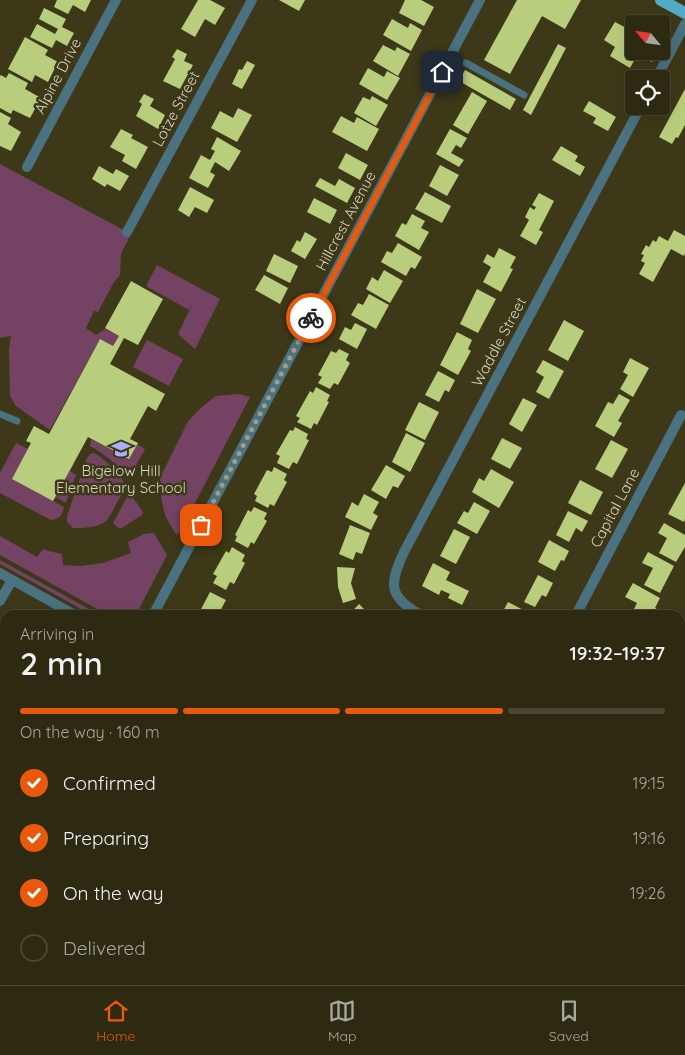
<!DOCTYPE html>
<meta charset="utf-8">
<style>
:root{--surface:#2e2a11;--page:#36321a;--text:#f1f3f6;--muted:#a7a79f;--line:#494631;--accent:#ea580c}
body{margin:0;font-family:Quicksand,sans-serif;background:var(--page);color:var(--text);height:100vh;display:flex;flex-direction:column;font-size:19px;white-space:nowrap}
*{box-sizing:border-box;margin:0}
p{font-size:16px;color:var(--muted)}
.icon{flex:none;width:28px;height:28px;fill:none;stroke:currentColor;stroke-width:2;stroke-linecap:round;stroke-linejoin:round}
.map{position:relative;flex:1;overflow:hidden}
.details{position:absolute;left:0px;top:610px;width:685px;height:375px;display:flex;flex-direction:column;background:var(--surface);border-radius:15px 15px 0 0;box-shadow:0 5px 20px #0002,0 0 0 1px var(--line)}
.details>*{flex:none}
.needle{width:32px;rotate:299deg}
.fabs{position:absolute;left:625px;top:15px;display:grid;gap:10px}
.fabs a{display:grid;place-items:center;width:45px;height:45px;border-radius:5px;background:var(--surface);box-shadow:0 5px 20px #0002,0 0 0 1px var(--line);font-size:25px}
.pin{position:absolute;display:grid;place-items:center;width:42px;height:42px;color:#fff;margin:-21px;border-radius:10px;box-shadow:0 2px 8px #0006}
.courier{position:absolute;display:grid;place-items:center;width:50px;height:50px;margin:-25px;border:4px solid #ea580c;border-radius:50%;background:#fff;color:#222;box-shadow:0 1px 6px #0007}
.headline em{font-style:normal;font-weight:600}
.headline div{display:flex;flex-direction:column-reverse}
.headline{display:flex;align-items:center;justify-content:space-between;height:85px;padding:0 20px}
h1{font-size:32px;font-weight:600;line-height:38px}
.bar{display:grid;grid-template-columns:repeat(4,1fr);gap:8px 5px;align-content:center;height:60px;padding:0 20px}
.bar i{height:6px;border-radius:4px;background:var(--line)}
.bar .on{background:var(--accent)}
.bar p{grid-column:span 4}
ol{padding:0 20px;list-style:none}
li{display:flex;align-items:center;gap:15px;height:55px}
li p{margin-inline-start:auto}
li .icon{padding:5px;border-radius:50%;background:var(--accent);color:#fff;stroke-width:4}
li:last-child{color:var(--muted)}
li i{width:28px;height:28px;border:2px solid var(--line);border-radius:50%}
.dock{display:flex;justify-content:space-around;align-items:center;height:70px;border-top:1px solid var(--line);background:var(--surface);font-size:14px;color:var(--muted)}
.dock a{display:grid;justify-items:center;gap:2px}
.dock .on{color:var(--accent)}
.map>svg:first-child{display:block}
</style>
<div class="map">
<svg width="685" height="985" viewBox="0 0 685 985">
<rect width="100%" height="100%" fill="#3d3817"/>
<!-- green -->
<path fill="#744363" d="M0,164L131,234L121,254L120,275L114,282L98,312L94,311L86,328L96,335L105,329L119,336L113,346L100,339L50,430L16,406L10,396L9,349L11,336L0,338Z
M157,265L220,299L195,349L178,334L195,299L189,310L146,286Z
M147,340L183,359L169,386L133,367Z
M239,394L250,397L180,532L177,535L173,530L165,515L161,497L160,478L188,421L203,406L216,396Z
M91,439L129,459L137,444L145,449L129,478C124,476 123,473 120,469C112,460 101,452 90,446Z
M32,440L74,464L70,471L76,475L66,502H64L56,497L53,501L64,507C63,515 59,519 51,520L0,493V473L16,443L28,449Z
M94,453C103,458 122,474 124,484C125,489 121,495 119,499C115,505 112,514 107,520C99,528 84,528 73,528L67,522V516L87,458L90,454Z
M131,495L143,512L142,515L120,529L113,523L127,497Z
M154,533L167,555L136,615H108L0,555V536L37,557L43,549L53,552L62,554L63,565L81,566L103,563L131,553L128,542L144,534Z
M0,560L100,615H92L0,564Z"/>
<!-- building -->
<path fill="#b8ce7c" d="M57,0H91L85,12L73,5L68,14L54,7Z
M198,0H210L225,8L215,25L205,19L195,37L181,29Z
M279,0H305L299,11Z
M405,0H421L434,7L424,26L399,13Z
M517,0H581L565,29L542,16L510,74L484,60Z
M44,8L66,19L62,27L74,33L67,46L56,40L52,48L30,37L37,24L55,34L58,29L39,19Z
M392,19L408,28L410,23L422,30L411,51L383,35Z
M615,22L634,32V36L625,50L636,57L630,68L610,56L615,47L604,40Z
M25,37L48,50L45,55L58,62L48,82L35,75L32,82L8,69Z
M558,44L566,48L531,115L523,110Z
M383,45L395,51L397,47L410,54L398,76L373,61Z
M177,49L187,54L184,61L193,65L180,89L163,81L175,59L172,57Z
M645,51H650L656,54L652,62L642,57Z
M247,61L255,65L242,89L232,84L239,69L242,70Z
M368,68L384,77L387,71L400,78L387,100L359,84Z
M465,70L516,99L510,110L459,81Z
M9,73L28,83L25,89L41,98L30,118L13,110L11,114L0,108V76L1,75L6,78Z
M685,89V125L678,138L676,137L672,144L659,137Z
M472,92L487,101L468,134L453,125Z
M144,94L154,99L150,106L165,115L158,129L136,116L142,104L139,102Z
M372,96L388,105L376,126L354,113L363,97L370,100Z
M589,101L616,117L608,131L593,123L596,118L583,111Z
M238,108L252,115L237,142L211,128L220,111L233,118Z
M0,112L11,118L8,124L21,132L11,151L0,146Z
M341,116L354,123L357,117L379,129L367,151L332,132Z
M121,129L133,135L131,138L148,147L136,169L122,161L125,155L110,147Z
M450,129L467,138L461,148L456,145L451,153L464,160L459,167L436,154Z
M217,137L241,151L229,171L215,162L210,172L215,175L208,188L189,178L201,155L210,160L215,151L211,149Z
M561,146L578,156L575,161L585,167L580,176L552,160Z
M346,153L368,165L360,180L338,168Z
M440,165L459,175L447,196L429,186Z
M99,166L113,174L116,169L129,176L120,191L107,184L105,187L92,179Z
M320,178L335,186L339,179L355,188L347,203L315,186Z
M190,187L214,200L207,213L195,207L189,217L178,210Z
M425,192L451,206L442,223L415,209Z
M539,193L554,201L539,230L543,232L536,245L520,236L529,220L525,217L530,207L534,210L536,207L532,205Z
M314,198L337,210L330,224L307,212Z
M412,214L425,221L421,228L429,232L419,250L395,236L402,223L406,225Z
M674,230L685,236V253L684,256L671,249L653,282L639,274L645,263L641,261L644,255L641,254L646,245L649,247L653,240L656,242L659,236L668,241Z
M305,232L317,239L305,259L291,251L297,240L300,242Z
M398,243L422,257L415,269L411,267L406,276L381,262L387,251L392,253Z
M499,248L516,257L510,268L513,269L501,292L483,282L491,267L483,262L487,254L494,258Z
M274,254L298,266L290,283L266,271Z
M384,270L403,281L390,303L366,289L372,277L378,281Z
M264,275L288,288L280,304L255,290Z
M131,281L163,299L138,345L124,338L110,364L165,394L156,411L148,406L130,439L138,443L129,459L88,437L53,501L12,479L31,443L26,441L34,426L49,434L100,339L113,346L119,336L105,328Z
M477,289L496,299L478,333L460,324Z
M369,294L389,305L376,329L351,315L358,303L363,305Z
M564,320L584,331L568,361L548,350Z
M355,323L367,329L357,349L339,339L345,327L351,330Z
M457,332L472,340L468,349L471,351L458,375L440,365Z
M339,349L349,354L346,360L350,363L338,385L334,383L330,389L318,383L322,377L318,375L331,351L336,353Z
M630,358L649,368L633,397L620,389L628,375L623,372Z
M543,360L564,371L549,399L536,392L544,377L536,372Z
M438,371L455,380L449,392L445,390L439,402L425,395Z
M316,387L330,395L327,401L329,402L317,425L314,423L311,429L297,422L300,418L296,416L310,391L313,393Z
M619,394L630,400L618,421L622,423L614,437L595,426L608,402L613,404Z
M523,398L537,405L522,432L509,424Z
M419,402L439,412L425,440L405,430Z
M295,427L308,434L306,439L309,440L297,464L293,462L289,469L277,463L280,456L276,454L290,430L293,431Z
M406,433L425,443L410,472L392,462Z
M502,438L522,448L510,469L491,459Z
M611,440L628,449L612,478L595,469Z
M386,465L405,476L398,488L393,486L386,499L371,490Z
M274,467L287,474L284,480L287,482L274,506L270,504L268,508L255,501L257,496L254,494L267,470L272,472Z
M491,469L514,482L499,508L472,492L479,478L484,481Z
M580,480L603,492L591,515L568,503Z
M685,483V519L684,522L668,514Z
M364,494L379,502L373,513L378,516L371,530L345,517L352,502L358,506Z
M474,502L490,511L477,534L457,523L464,511L468,513Z
M254,507L267,513L264,519L267,521L254,544L251,542L248,548L235,541L237,536L235,535L248,510L251,512Z
M568,511L588,521L582,532L576,528L569,542L556,535Z
M664,523L685,535V547L676,562L659,553L667,538L658,533Z
M350,525L370,533L362,554L356,552L353,560L339,554Z
M454,529L470,537L456,564L440,556Z
M549,540L569,551L564,561L561,560L555,571L538,562Z
M232,547L245,555L242,561L245,563L234,584L230,582L226,590L213,583L217,576L213,574L226,551L229,553Z
M648,552L674,566L660,593L644,585L653,568L642,563Z
M433,563L450,572L446,580L469,591L462,605L448,598L450,594L441,590L439,595L422,586Z
M337,567L355,568L351,583L356,599L343,603L338,587Z
M538,575L553,583L546,597L542,595L535,607L524,602Z
M633,583L660,598L655,608L661,611L659,615H631L637,603L625,597Z
M210,592L226,600L218,615H198Z
M508,602L533,615H501Z
M359,604L369,614L368,615H349Z
M681,691L685,693V734L680,731V693Z
M1,876L5,878V916L0,914V879Z
M55,980H77L74,985H52Z
M152,980H177L175,985H167Z
M339,980H353L351,985H338L336,984Z
M359,980H384L381,985H368Z"/>
<g fill="none" stroke-linecap="round" stroke-linejoin="round">
<!-- lane -->
<path stroke="#4a7280" stroke-width="7" d="M466,63L524,95
M0,414L17,421"/>
<!-- street -->
<path stroke="#4a7280" stroke-width="10" d="M656,79L685,24
M27,167L116,0
M127,232L252,0
M0,573L75,615
M0,601L12,580
M153,615L480,0
M421,615C388,597 389,584 404,552L641,106
M576,615L681,415
M680,757L685,760
M241,980L244,985
M462,980L471,985
M508,980L517,985
M11,985L14,980"/>
<!-- secondary -->
<path stroke="#5092a8" stroke-width="10" d="M680,824L685,815
M595,985L598,980"/>
<!-- primary -->
<path stroke="#52abc7" stroke-width="12" d="M661,0L685,13"/>
</g>
<g fill="none" stroke-linecap="round" stroke-linejoin="round">
<!-- done -->
<path stroke="#a09c85" stroke-width="5" stroke-dasharray="0 9" d="M201,525L311,318"/>
<!-- route -->
<path stroke="#ea580c" stroke-width="6" d="M311,318L442,72"/>
</g>
<!-- icons -->
<defs>
<g id="school-bare" transform="scale(1.5)"><path d="M0-5L7-2L0 1L-7-2ZM-4 1L0 2.5L4 1V4Q0 6-4 4Z" fill="#abaffb" stroke="#3d3817" stroke-width="2.5" paint-order="stroke"/></g>
</defs>
<g fill-rule="evenodd">
<use href="#school-bare" x="121" y="449"/>
</g>
<g text-anchor="middle" stroke-width="5" stroke-linejoin="round" paint-order="stroke">
<!-- street labels -->
<g font-size="15" fill="#d5d2c0" stroke="#3d3817">
<text transform="translate(58 76) rotate(-62)" y="5">Alpine Drive</text>
<text transform="translate(176 109) rotate(-62)" y="5">Lotze Street</text>
<text transform="translate(346 221) rotate(-62)" y="5">Hillcrest Avenue</text>
<text transform="translate(499 342) rotate(-62)" y="5">Waddle Street</text>
<text transform="translate(615 508) rotate(-62)" y="5">Capital Lane</text>
</g>
<!-- poi labels -->
<g font-size="15" fill="#d5d2c0" stroke="#3d3817">
<text x="121" y="476">Bigelow Hill<tspan x="121" dy="17">Elementary School</tspan></text>
</g>
</g>
</svg>
<div class="fabs">
<a><svg class="needle" viewBox="-14 -14 28 28"><path d="M0-13l5 13h-10z" fill="#e53935"/><path d="M0 13l5-13h-10z" fill="#a7a79f"/></svg></a>
<a><svg class="icon" aria-label="locate" viewBox="0 0 24 24"><circle cx="12" cy="12" r="6"/><path d="M12 2v4M12 18v4M2 12h4M18 12h4"/></svg></a>
</div>
<div class="pin" style="left:201px;top:525px;background:#ea580c"><svg class="icon" aria-label="bag" viewBox="0 0 24 24"><path d="M5 8h14l-1 12H6zM9 8a3 3 0 0 1 6 0"/></svg></div>
<div class="pin" style="left:442px;top:72px;background:#1f2937"><svg class="icon" aria-label="home" viewBox="0 0 24 24"><path d="M3 11l9-7 9 7M6 9v11h12V9"/></svg></div>
<div class="courier" style="left:311px;top:318px"><svg class="icon" aria-label="bike" viewBox="0 0 24 24"><circle cx="6" cy="16" r="4"/><circle cx="18" cy="16" r="4"/><path d="M6 16l4-8h5l3 8M10 8l3 8H6M13 5h3"/></svg></div>
<section class="details">
<div class="headline"><div><h1>2 min</h1><p>Arriving in</p></div><em>19:32–19:37</em></div>
<div class="bar"><i class="on"></i><i class="on"></i><i class="on"></i><i></i><p>On the way · 160 m</p></div>
<ol>
<li><svg class="icon" aria-label="check" viewBox="0 0 24 24"><path d="M5 12l5 5 9-10"/></svg>Confirmed<p>19:15</p></li>
<li><svg class="icon" aria-label="check" viewBox="0 0 24 24"><path d="M5 12l5 5 9-10"/></svg>Preparing<p>19:16</p></li>
<li><svg class="icon" aria-label="check" viewBox="0 0 24 24"><path d="M5 12l5 5 9-10"/></svg>On the way<p>19:26</p></li>
<li><i></i>Delivered</li>
</ol>
</section>
</div>
<nav class="dock">
<a class="on"><svg class="icon" aria-label="home" viewBox="0 0 24 24"><path d="M3 11l9-7 9 7M6 9v11h12V9"/></svg>Home</a>
<a><svg class="icon" aria-label="map" viewBox="0 0 24 24"><path d="M3 6l6-2 6 2 6-2v14l-6 2-6-2-6 2zM9 4v14M15 6v14"/></svg>Map</a>
<a><svg class="icon" aria-label="saved" viewBox="0 0 24 24"><path d="M7 4h10v16l-5-4-5 4z"/></svg>Saved</a>
</nav>
